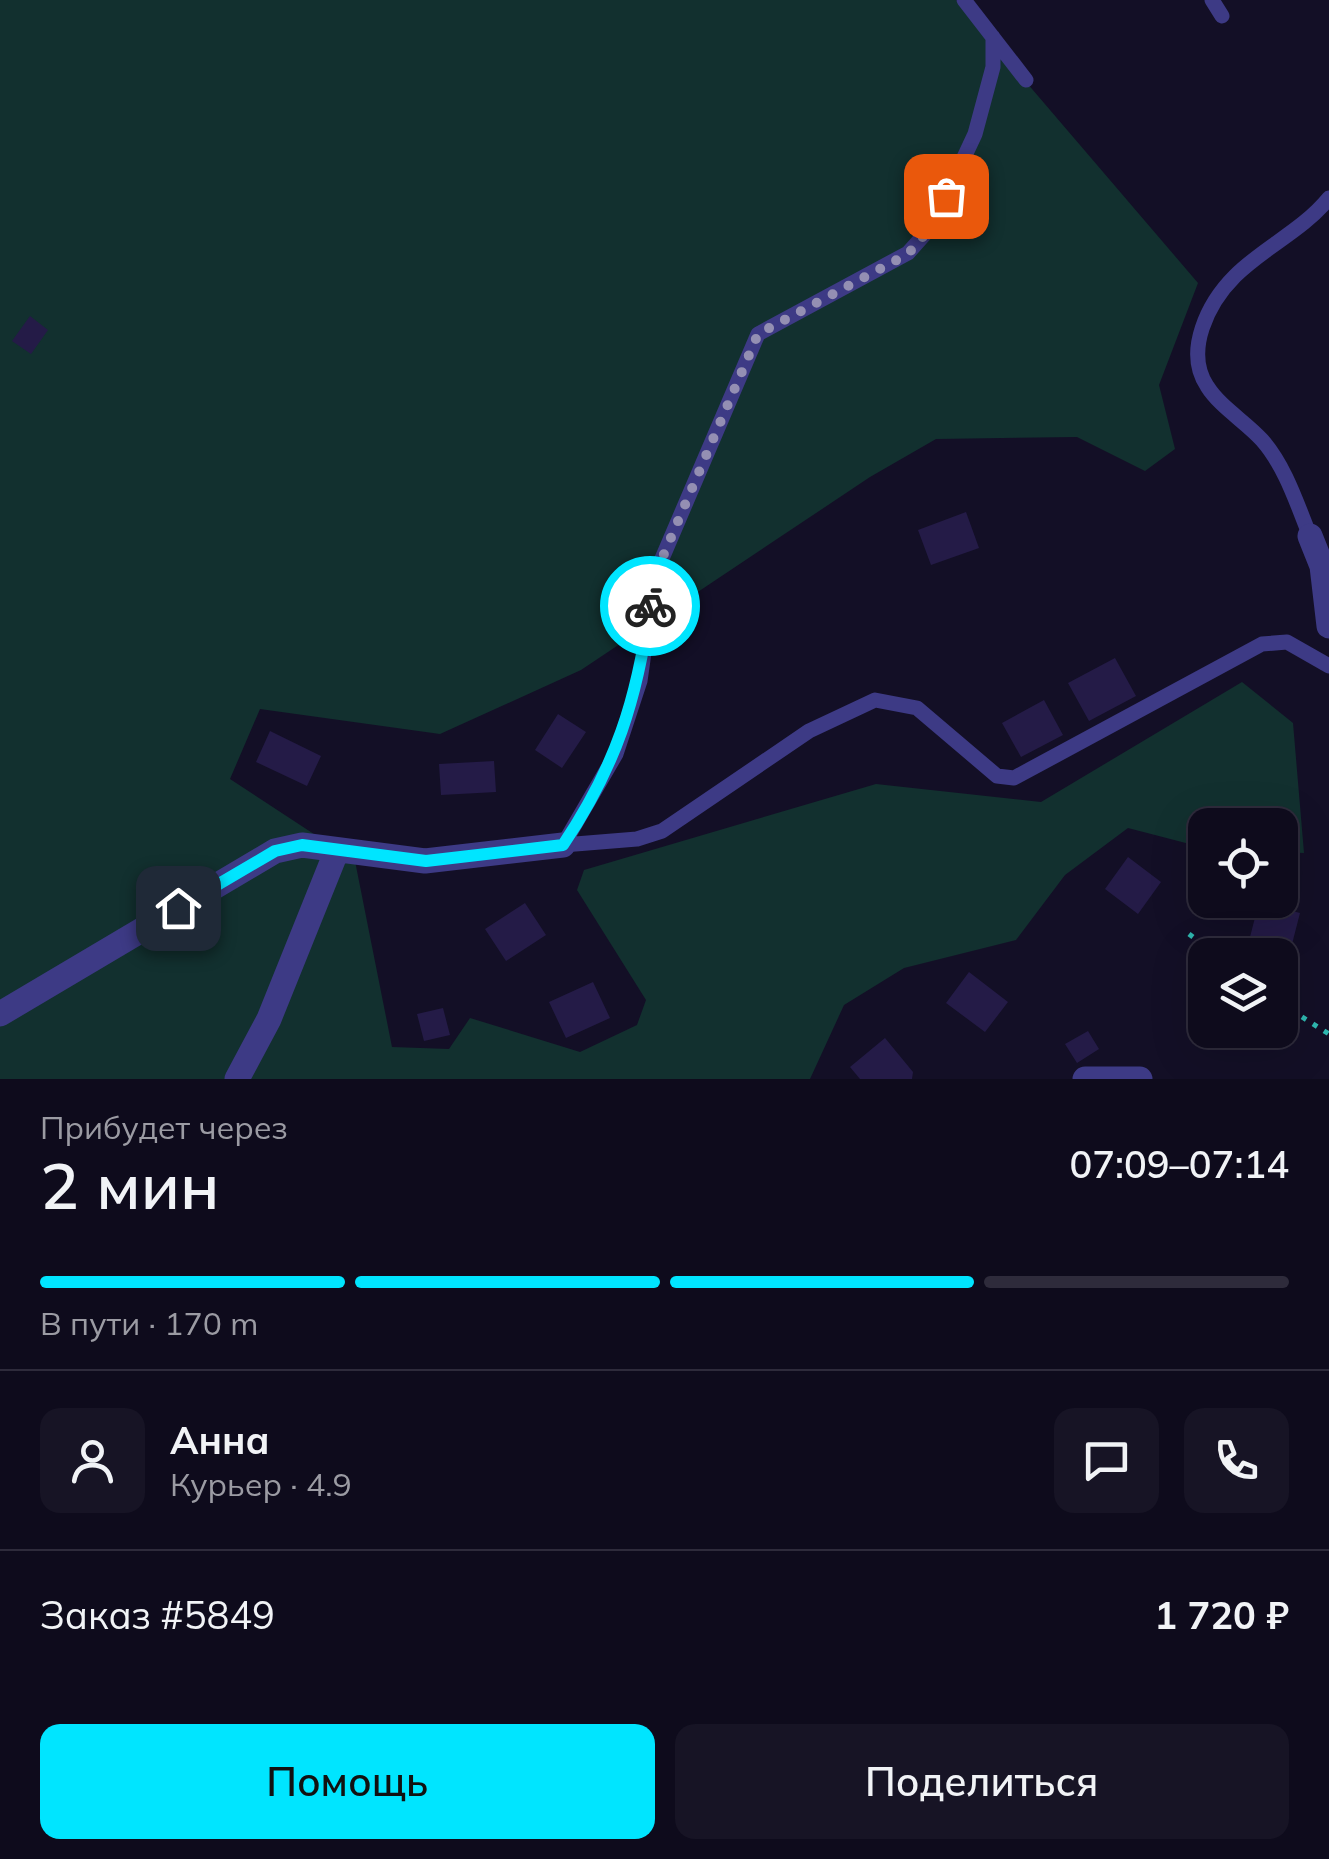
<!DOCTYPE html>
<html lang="ru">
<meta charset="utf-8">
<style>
:root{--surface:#0e0b1c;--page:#171425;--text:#f1f3f6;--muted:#9b9ba3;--line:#2e2b3b;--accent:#00e5ff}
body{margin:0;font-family:Mulish,sans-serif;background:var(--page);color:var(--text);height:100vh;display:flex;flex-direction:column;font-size:38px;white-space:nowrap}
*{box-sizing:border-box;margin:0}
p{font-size:32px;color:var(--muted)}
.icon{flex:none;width:55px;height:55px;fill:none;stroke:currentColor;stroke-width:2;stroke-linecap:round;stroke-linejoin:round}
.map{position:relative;height:1079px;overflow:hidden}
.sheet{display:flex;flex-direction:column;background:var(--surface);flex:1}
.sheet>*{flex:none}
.controls{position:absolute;left:1188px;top:808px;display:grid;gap:20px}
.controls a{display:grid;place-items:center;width:110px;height:110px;border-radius:20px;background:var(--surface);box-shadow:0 10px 40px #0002,0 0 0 2px var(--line);font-size:50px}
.pin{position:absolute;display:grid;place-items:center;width:85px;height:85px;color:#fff;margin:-42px;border-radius:20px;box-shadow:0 5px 15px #0006}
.courier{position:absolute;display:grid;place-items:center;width:100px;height:100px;margin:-50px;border:8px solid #00e5ff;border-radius:50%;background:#fff;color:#222;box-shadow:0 2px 12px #0007}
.head em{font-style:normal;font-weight:600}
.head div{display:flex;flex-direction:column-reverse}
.head{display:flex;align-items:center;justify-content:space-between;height:170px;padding:0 40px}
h1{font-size:65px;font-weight:600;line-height:75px}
.bar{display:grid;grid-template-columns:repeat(4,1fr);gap:15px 10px;align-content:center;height:120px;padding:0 40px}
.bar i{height:12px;border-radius:8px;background:var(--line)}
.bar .current{background:var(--accent)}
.bar p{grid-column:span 4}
.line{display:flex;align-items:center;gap:25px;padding:0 40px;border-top:2px solid var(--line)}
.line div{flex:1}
.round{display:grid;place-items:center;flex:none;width:105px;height:105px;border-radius:20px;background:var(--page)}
.cta{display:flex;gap:20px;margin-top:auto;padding:20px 40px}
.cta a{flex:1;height:115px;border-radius:20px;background:var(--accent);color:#111;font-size:40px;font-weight:600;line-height:115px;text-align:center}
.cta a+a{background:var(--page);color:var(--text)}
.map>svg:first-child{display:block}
</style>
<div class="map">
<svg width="1329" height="1079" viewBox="0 0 1329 1079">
<rect width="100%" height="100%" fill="#130f26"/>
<!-- green -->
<path fill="#12302f" d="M0,0H956L1198,283L1159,385L1175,449L1145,471L1077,437L936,439L870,477L581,670L440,734L260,709L230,779L355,861L392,1047L449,1049L470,1018L580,1052L637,1025L646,1000L577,890L584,870L876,784L1041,802L1242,682L1293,723L1304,853L1280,852V825H1205V848L1128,828L1065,875L1016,940L904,968L844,1005L810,1079H0Z"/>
<!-- building -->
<path fill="#241b47" d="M30,316L48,330L31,354L12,341Z
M966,512L979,548L931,565L918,530Z
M1115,658L1136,696L1089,721L1068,683Z
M1044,700L1063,735L1021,757L1002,723Z
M558,714L586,732L562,768L535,750Z
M270,731L321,756L307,786L256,762Z
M494,761L496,792L441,795L439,764Z
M1128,857L1161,882L1138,914L1105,889Z
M1259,902L1300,913L1291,948L1250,937Z
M525,903L546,935L506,961L485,929Z
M969,972L1008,1002L985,1032L946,1003Z
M593,982L610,1018L566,1038L549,1002Z
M443,1008L450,1035L424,1041L417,1014Z
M1088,1031L1099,1049L1077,1063L1065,1044Z
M885,1038L913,1072L912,1079H860L850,1067Z"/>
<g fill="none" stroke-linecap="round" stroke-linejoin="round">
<!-- path -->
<path stroke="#2fb8b0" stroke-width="5" stroke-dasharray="5 8" stroke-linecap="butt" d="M1189,934L1216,955
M1280,1003L1329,1034"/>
<!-- lane -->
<path stroke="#3d3a85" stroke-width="15" d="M964,0L1026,80
M1212,0L1222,16
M1310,536C1297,504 1285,466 1262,440C1246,422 1220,407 1207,386C1184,351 1208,303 1235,276C1264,247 1302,231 1329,198
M563,845L616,754L640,681L655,575L758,334L908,253L932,226L975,134L993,67V37
M563,845L637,839L662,831L809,731L875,700L917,708L997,776L1014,778L1262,644L1287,642L1329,666"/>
<!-- street -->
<path stroke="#3d3a85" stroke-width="25" d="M1310,536L1322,566L1329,626
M0,1014L275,851L302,845L425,861L563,845
M237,1079L269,1019L337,850
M1085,1079H1140"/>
</g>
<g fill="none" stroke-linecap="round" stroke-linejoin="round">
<!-- done -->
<path stroke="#948fb3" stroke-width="10" stroke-dasharray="0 18" d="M650,606L655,575L758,334L908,254L932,226L946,196"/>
<!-- route -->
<path stroke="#00e5ff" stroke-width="12" d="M178,908L275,851L302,845L426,861L563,845C616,766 637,700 650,606"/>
</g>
</svg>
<div class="controls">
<a><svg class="icon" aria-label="locate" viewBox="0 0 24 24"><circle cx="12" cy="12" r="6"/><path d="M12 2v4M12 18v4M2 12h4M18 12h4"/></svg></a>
<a><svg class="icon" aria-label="layers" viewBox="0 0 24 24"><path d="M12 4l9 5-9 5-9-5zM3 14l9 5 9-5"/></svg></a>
</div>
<div class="pin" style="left:946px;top:196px;background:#ea580c"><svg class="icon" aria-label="bag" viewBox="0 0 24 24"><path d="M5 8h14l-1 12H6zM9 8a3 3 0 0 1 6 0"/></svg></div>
<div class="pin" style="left:178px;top:908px;background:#1f2937"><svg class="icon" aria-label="home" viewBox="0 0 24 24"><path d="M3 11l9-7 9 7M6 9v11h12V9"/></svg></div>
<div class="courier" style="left:650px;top:606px"><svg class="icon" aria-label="bike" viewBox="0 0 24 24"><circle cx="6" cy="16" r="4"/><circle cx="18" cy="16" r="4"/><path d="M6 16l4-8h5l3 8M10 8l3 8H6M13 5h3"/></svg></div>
</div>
<section class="sheet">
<div class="head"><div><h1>2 мин</h1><p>Прибудет через</p></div><em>07:09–07:14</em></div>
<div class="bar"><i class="current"></i><i class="current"></i><i class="current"></i><i></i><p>В пути · 170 m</p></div>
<div class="line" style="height:180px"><a class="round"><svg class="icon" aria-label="person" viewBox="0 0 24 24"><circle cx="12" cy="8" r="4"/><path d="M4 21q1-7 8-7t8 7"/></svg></a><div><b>Анна</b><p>Курьер · 4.9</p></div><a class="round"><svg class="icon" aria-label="chat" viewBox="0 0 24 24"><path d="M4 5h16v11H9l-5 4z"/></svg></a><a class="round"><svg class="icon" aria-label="phone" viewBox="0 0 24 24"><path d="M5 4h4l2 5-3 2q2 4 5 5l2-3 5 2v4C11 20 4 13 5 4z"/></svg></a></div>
<div class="line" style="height:130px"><div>Заказ #5849</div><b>1 720 ₽</b></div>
<div class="cta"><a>Помощь</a><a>Поделиться</a></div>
</section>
